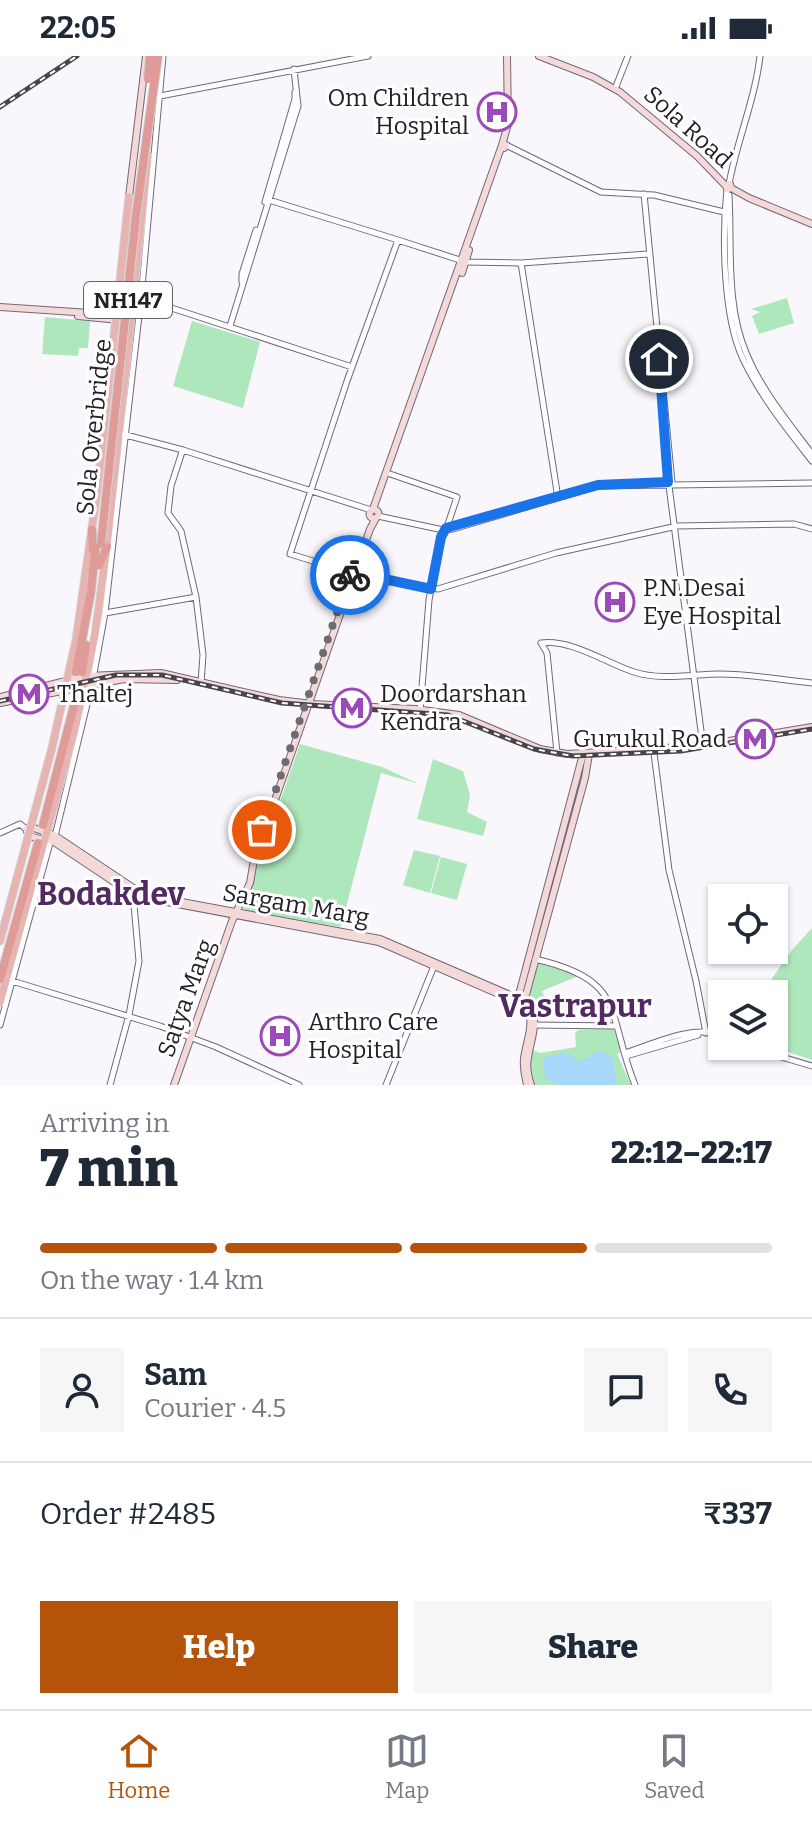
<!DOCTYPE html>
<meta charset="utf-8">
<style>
:root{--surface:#fff;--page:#f6f6f7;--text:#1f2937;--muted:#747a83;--line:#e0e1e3;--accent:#b45309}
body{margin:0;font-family:Bitter,serif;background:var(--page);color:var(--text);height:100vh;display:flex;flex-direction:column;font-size:30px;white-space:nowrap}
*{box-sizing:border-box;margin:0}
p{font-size:26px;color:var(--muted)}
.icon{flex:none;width:44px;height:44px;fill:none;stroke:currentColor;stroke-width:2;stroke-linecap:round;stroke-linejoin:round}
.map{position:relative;height:1029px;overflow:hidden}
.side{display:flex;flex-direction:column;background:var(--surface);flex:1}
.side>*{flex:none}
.controls{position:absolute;left:708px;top:828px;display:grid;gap:16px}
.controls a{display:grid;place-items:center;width:80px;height:80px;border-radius:0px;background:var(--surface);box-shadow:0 2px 6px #0004;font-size:40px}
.pin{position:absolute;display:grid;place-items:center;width:68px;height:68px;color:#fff;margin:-34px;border:4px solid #fff;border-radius:50%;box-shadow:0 2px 8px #0007}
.courier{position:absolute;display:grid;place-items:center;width:80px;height:80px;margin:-40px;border:6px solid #1a73e8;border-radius:50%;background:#fff;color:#222;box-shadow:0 2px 10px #0007}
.head em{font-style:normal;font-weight:800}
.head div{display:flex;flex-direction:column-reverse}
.head{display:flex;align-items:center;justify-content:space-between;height:136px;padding:0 40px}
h1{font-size:52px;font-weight:800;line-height:60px}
.bar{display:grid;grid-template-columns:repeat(4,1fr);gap:12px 8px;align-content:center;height:96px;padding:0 40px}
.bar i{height:10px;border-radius:6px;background:var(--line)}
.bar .on{background:var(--accent)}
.bar p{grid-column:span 4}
.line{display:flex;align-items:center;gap:20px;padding:0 40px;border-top:2px solid var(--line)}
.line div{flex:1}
.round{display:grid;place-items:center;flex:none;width:84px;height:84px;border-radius:0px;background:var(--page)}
.action{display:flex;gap:16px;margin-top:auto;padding:16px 40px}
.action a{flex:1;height:92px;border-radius:0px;background:var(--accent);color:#fff;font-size:32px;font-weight:800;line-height:92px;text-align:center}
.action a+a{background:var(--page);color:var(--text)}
.status{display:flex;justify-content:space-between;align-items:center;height:56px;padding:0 40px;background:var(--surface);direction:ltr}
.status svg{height:22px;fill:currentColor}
.menu{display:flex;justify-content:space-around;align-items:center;height:112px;border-top:2px solid var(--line);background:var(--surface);font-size:22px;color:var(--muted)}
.menu a{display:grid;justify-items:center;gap:4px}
.menu .on{color:var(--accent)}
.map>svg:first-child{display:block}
</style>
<div class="status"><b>22:05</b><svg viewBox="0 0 49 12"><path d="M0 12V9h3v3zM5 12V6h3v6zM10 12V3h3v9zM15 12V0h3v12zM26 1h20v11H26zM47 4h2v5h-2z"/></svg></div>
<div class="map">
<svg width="812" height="1029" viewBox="0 0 812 1029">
<rect width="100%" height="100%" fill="#f9f7fc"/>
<!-- green -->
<path fill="#afe7bc" d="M787,242L794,267L759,278L752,260L760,256L751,253Z
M45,261L90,265L88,292H79L78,300L42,298Z
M192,265L260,286L243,352L173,330Z
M300,688L382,711L419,728L381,717L341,871L248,856L243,852Z
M433,703L463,715L470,739L467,756L487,766L483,780L417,763Z
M414,794L440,800L430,837L403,829Z
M441,801L467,808L457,844L431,837Z
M812,872V1004L770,990H774V938H761L792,894Z
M536,903L583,918L542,935L544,940L532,946L526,942Z
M614,973L621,996L617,998L631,1029H533L530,1004L533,994L540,997L576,991L575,977L578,974Z"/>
<!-- water -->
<path fill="#a7d7fb" d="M603,996L612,1001L617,1029H558L545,1022L543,1004L545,1001L569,997L578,1006C588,1004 592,995 603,996Z"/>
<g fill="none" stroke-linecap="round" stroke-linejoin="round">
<!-- trunk-tunnel -->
<path stroke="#ceccd2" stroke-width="8" stroke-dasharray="8 4" stroke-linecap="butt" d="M33,786L38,769"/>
<!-- tertiary casing -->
<g stroke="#71677c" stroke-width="7">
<path id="tertiary" d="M615,33L628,0
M160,40L368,0
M506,89L601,136L654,139L724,156
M729,128C737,84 755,44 760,0
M727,133C722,180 723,261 743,303C761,341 787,373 812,405
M644,138L672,426
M729,139C732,191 725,249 747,299C762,335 789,367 812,398
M269,144L398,184
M265,146L295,43V36
M648,198L521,207L466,206L398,184L347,325L290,498L349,516L438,533L556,497L677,470L794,468L812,473
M521,207L558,442
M242,226V218L256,174
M141,242L352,311
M230,270L298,50L294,13
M122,378L183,394L371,454
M390,418L457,441L446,474L441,481L429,544L420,656
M672,429L812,427
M669,430L703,690
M378,460L443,474L453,473L598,430L668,429
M196,541L203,599L201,627
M105,557L196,541L181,475L168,457L171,430L182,396
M557,697L547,597L541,587C572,583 606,607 634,616C661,625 693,618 720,618C751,618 781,624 812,627
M654,697L669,814L696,925L706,977
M0,777L20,768L26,773
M535,903C627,924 606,956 635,1029
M12,925L160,970L216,991L299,1029
M0,969L50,787L56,776L92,628L105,557L141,242L163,0
M533,969L616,970
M745,990L812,1010
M625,997C656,987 690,969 722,979
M626,1000L698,979
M110,1029L129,959L139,905L133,838
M386,1029L434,910"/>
</g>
<!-- secondary casing -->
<g stroke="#71677c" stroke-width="8">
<path id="secondary" d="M539,0L593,21L620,36L697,100L726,130
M504,88L506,89L504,92L502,90Z
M502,89L508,68L507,0
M731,132L730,128L726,130L727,133L731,132L749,142L812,168
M129,141L146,0
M462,217L469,194
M0,251L120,259
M78,260L119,264
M373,453L502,89
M369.5 458a4.5 4.5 0 1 1 9 0a4.5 4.5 0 1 1-9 0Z
M0,641L86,620L161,617L279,644L312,648L415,653L459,659L540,693L567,698L699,690L812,671
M0,647L124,623L177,624
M517,946L583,698
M524,946L585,722L589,698
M174,1029L232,865L250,827L254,804L370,473L376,462
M527,1029C525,1020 523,1012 524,1003C526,982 541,959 517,946L379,886L135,840L51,784H44L29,780L26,773L31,771L54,779L144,839L380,883L524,945C543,959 530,984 528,1002C526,1011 528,1020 531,1029"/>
</g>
<!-- primary casing -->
<g stroke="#d3d2d4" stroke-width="9">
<path id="primary" d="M0,885L52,692L76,584L97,437L129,141
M0,946L74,677L95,579L107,491L148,100"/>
</g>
<!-- trunk casing -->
<g stroke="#d3d2d4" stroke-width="10">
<path id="trunk" d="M92,474L93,493
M99,509L107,491
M76,616L91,535L96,488
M82,616L86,589
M43,769L78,634
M0,923L38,787"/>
</g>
<!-- tertiary -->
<use href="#tertiary" stroke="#fff" stroke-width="5"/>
<!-- secondary -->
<use href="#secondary" stroke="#f3dad8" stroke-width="6"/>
<!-- primary -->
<use href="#primary" stroke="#e7b4b2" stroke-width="7"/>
<!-- trunk -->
<use href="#trunk" stroke="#df9b98" stroke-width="8"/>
<!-- rail casing -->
<g stroke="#48444c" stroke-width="5">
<path id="rail" d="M0,51L77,0
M0,645L116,619H162L282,647L448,659L534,693L573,700L681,695L812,673"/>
</g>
<!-- rail -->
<use href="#rail" stroke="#fff" stroke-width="2" stroke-dasharray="6" stroke-linecap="butt"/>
<!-- trunk-bridge casing -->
<g stroke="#d3d2d4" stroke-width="10" stroke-linecap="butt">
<path id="trunk-bridge" d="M148,23L150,0
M101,488L136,160L158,0"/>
</g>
<!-- trunk-bridge -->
<use href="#trunk-bridge" stroke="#df9b98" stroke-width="8"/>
</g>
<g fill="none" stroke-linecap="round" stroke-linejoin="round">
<!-- done -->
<path stroke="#6f6b72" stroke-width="8" stroke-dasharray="0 14.4" d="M262,774L350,519"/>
<!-- route -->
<path stroke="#1a73e8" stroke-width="10" d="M350,519L351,517H356L431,533L441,481L446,472L598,429L668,426L659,303"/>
</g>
<!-- icons -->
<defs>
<g id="hospital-ring" transform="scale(2)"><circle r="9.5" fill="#fff" stroke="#9c4ab9" stroke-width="1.5"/><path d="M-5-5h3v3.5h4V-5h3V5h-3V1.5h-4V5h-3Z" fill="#9c4ab9"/></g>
<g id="metro-ring" transform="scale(2)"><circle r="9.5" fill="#fff" stroke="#9c4ab9" stroke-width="1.5"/><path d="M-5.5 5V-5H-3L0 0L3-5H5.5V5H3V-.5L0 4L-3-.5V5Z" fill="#9c4ab9"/></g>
</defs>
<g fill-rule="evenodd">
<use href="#hospital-ring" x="497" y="56"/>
<use href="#hospital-ring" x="615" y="546"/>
<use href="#metro-ring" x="29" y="638"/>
<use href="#metro-ring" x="352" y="652"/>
<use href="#metro-ring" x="755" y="683"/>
<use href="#hospital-ring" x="280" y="980"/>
</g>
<g text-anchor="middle" stroke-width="6" stroke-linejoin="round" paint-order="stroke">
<!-- shield labels -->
<rect fill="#fff" stroke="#666368" stroke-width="2" x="84" y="226" width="88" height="36" rx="6"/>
<g font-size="22" font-weight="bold" fill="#242028">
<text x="128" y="252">NH147</text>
</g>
<!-- poi labels -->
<g font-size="24" fill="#242028" stroke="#fff" text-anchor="start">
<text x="469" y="50" text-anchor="end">Om Children<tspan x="469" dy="28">Hospital</tspan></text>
<text x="643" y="540">P.N.Desai<tspan x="643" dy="28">Eye Hospital</tspan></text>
<text x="57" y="646">Thaltej</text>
<text x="380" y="646">Doordarshan<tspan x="380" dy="28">Kendra</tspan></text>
<text x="727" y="691" text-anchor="end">Gurukul Road</text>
<text x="308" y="974">Arthro Care<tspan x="308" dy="28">Hospital</tspan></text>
</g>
<!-- street labels -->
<g font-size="24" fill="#242028" stroke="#fff">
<text transform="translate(688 71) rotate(42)" y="8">Sola Road</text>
<text transform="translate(94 371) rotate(-84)" y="8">Sola Overbridge</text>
<text transform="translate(296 849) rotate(10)" y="8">Sargam Marg</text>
<text transform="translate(186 942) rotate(-70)" y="8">Satya Marg</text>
</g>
<!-- district labels -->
<g font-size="32" font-weight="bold" fill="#522a61" stroke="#fff">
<text x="111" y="849">Bodakdev</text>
<text x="575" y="961">Vastrapur</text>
</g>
</g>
</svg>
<div class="controls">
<a><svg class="icon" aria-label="locate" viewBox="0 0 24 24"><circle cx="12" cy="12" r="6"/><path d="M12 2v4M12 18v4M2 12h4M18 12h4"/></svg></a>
<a><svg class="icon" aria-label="layers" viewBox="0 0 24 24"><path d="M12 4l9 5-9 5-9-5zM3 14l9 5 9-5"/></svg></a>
</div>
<div class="pin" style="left:262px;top:774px;background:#ea580c"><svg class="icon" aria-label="bag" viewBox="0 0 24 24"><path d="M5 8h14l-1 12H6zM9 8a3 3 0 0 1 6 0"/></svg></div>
<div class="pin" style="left:659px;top:303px;background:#1f2937"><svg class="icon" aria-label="home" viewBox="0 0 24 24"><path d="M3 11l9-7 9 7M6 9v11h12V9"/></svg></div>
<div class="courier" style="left:350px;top:519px"><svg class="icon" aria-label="bike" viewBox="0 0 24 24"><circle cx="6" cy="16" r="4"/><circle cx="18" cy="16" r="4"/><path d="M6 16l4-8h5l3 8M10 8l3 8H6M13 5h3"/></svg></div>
</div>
<section class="side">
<div class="head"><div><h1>7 min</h1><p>Arriving in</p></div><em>22:12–22:17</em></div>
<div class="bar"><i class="on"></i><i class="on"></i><i class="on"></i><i></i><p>On the way · 1.4 km</p></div>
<div class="line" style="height:144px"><a class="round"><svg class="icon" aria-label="person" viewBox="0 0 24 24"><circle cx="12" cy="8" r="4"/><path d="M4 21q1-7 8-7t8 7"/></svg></a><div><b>Sam</b><p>Courier · 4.5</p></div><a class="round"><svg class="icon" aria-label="chat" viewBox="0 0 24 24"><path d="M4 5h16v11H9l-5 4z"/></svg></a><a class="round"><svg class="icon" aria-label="phone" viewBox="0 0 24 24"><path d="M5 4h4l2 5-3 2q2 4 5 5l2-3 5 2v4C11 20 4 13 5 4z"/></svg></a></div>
<div class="line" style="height:104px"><div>Order #2485</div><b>₹337</b></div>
<div class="action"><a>Help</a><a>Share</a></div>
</section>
<nav class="menu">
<a class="on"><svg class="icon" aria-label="home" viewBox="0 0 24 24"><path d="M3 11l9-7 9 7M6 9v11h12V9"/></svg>Home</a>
<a><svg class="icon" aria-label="map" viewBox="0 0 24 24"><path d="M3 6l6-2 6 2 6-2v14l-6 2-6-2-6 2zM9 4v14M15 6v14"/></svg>Map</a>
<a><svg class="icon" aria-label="saved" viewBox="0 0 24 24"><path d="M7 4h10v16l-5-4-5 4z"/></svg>Saved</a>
</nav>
